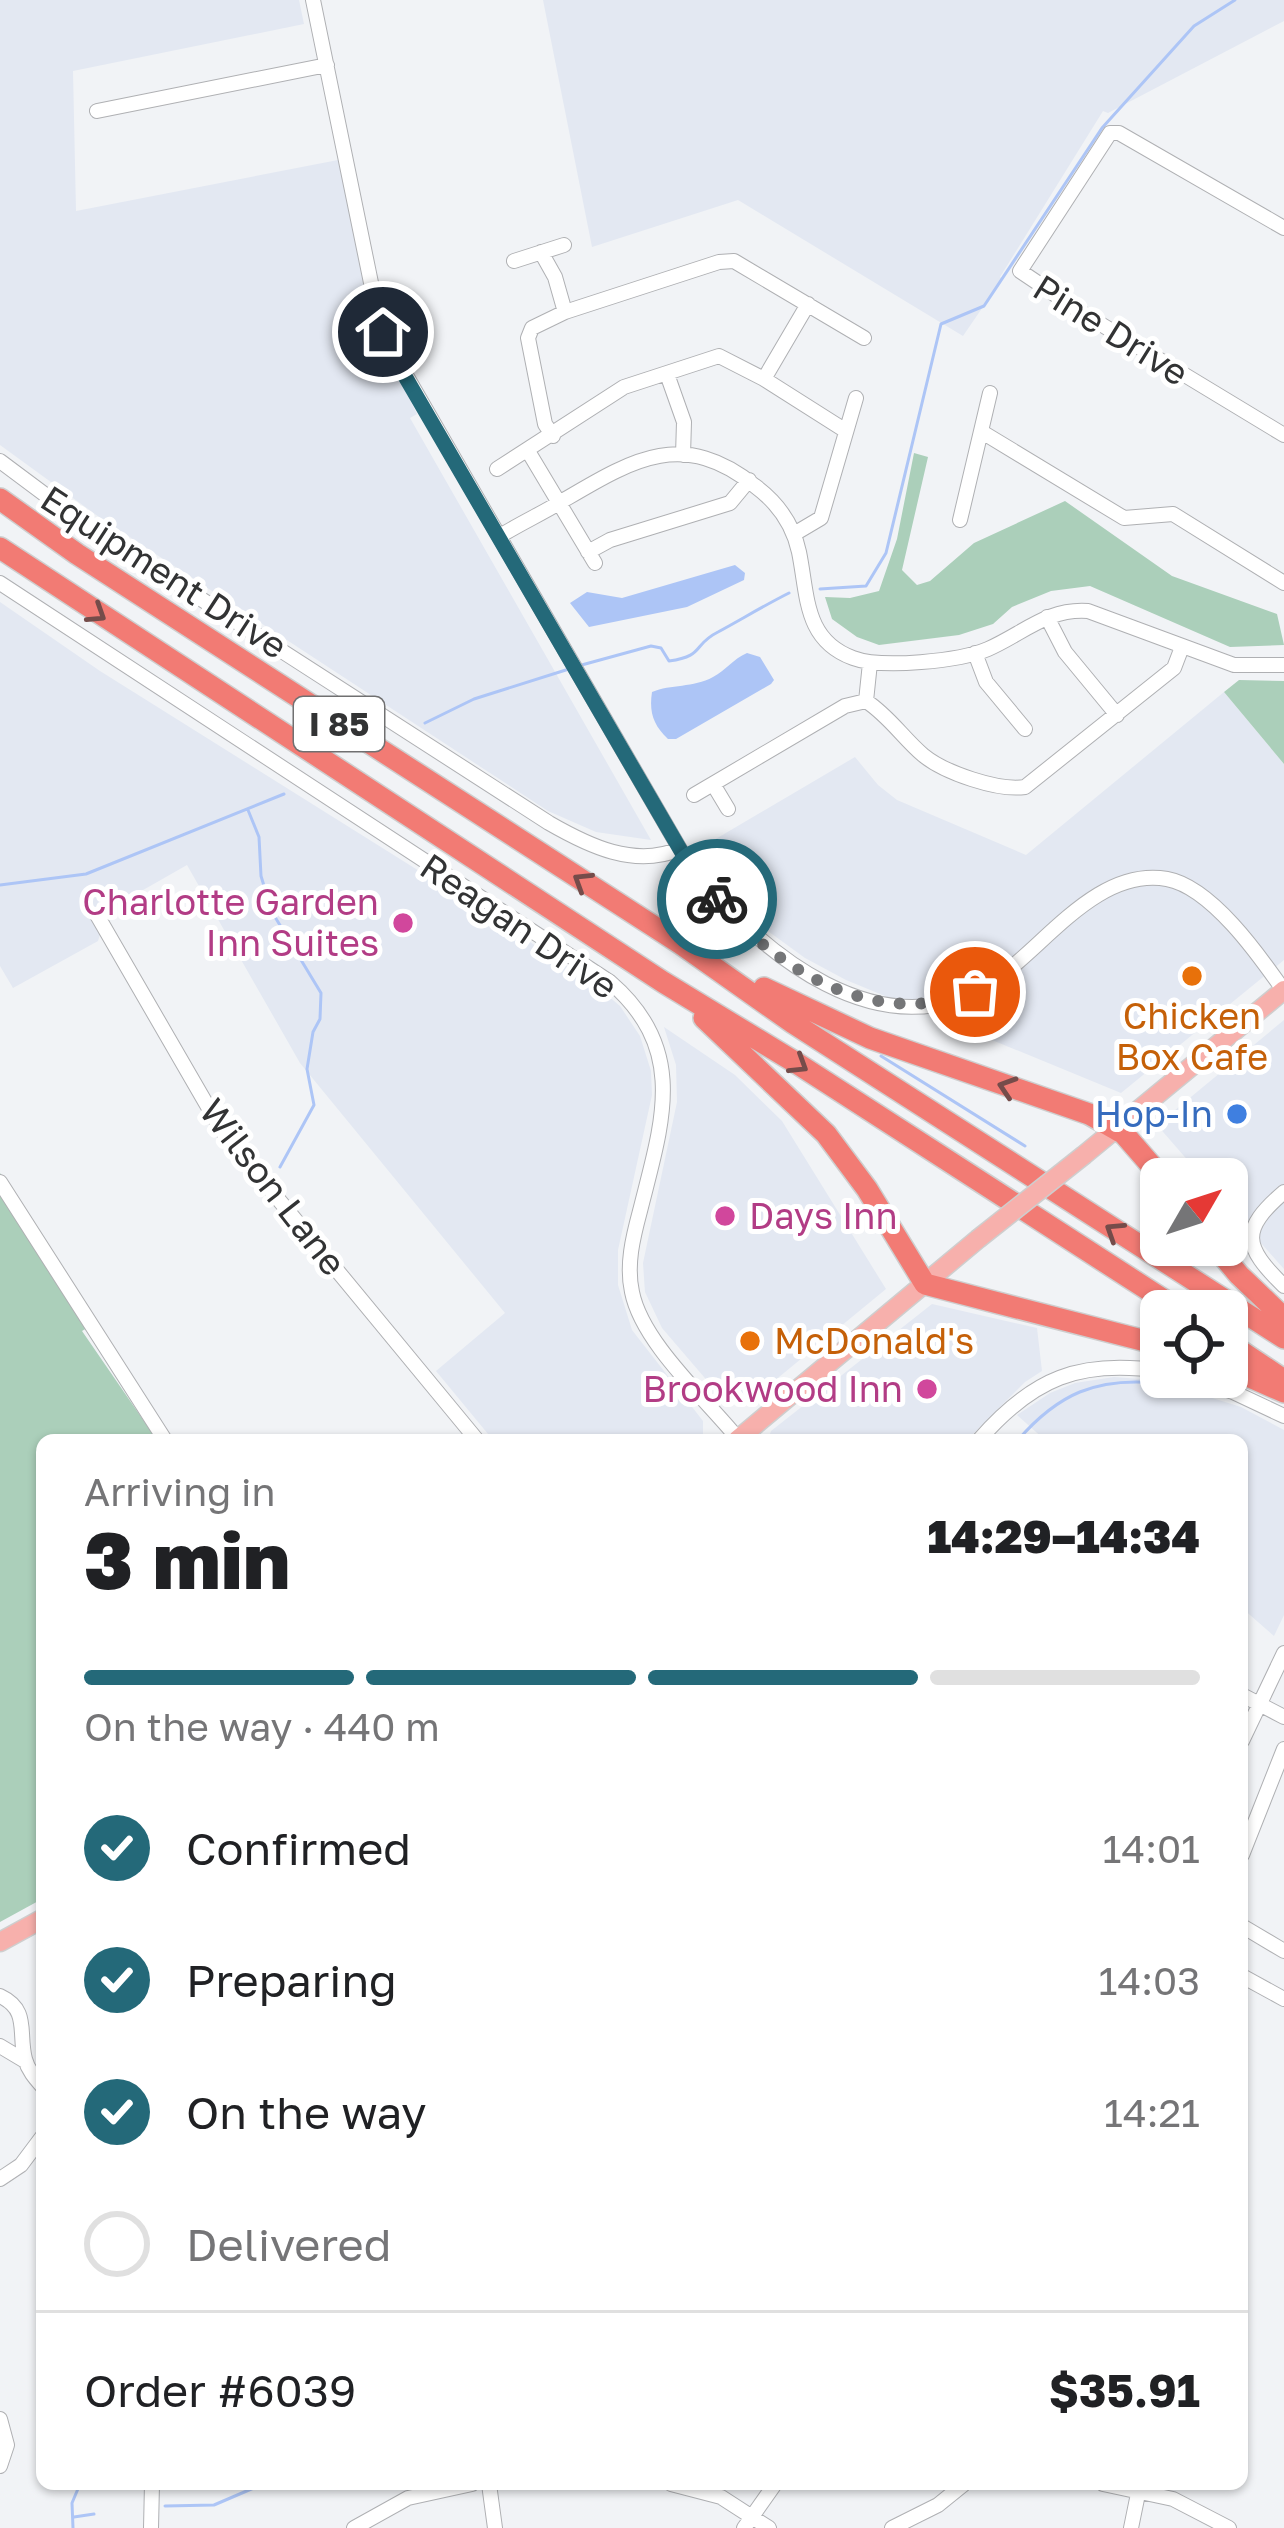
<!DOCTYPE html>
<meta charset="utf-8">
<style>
:root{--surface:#fff;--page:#f2f2f2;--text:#202124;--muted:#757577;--line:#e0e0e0;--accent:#246979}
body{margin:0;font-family:"Golos Text",sans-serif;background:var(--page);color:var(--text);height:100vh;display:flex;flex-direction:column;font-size:45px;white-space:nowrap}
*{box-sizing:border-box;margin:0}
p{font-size:39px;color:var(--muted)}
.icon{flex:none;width:66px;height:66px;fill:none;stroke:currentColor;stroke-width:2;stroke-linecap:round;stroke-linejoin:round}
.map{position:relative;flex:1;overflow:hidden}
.drawer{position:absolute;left:36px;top:1434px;width:1212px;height:1056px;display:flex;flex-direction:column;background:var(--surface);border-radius:18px;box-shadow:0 3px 9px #0004}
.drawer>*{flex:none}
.needle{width:78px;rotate:51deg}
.buttons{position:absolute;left:1140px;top:1158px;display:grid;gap:24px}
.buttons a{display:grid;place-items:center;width:108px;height:108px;border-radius:18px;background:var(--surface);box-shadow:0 3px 9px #0004;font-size:60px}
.pin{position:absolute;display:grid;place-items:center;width:102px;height:102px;color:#fff;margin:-51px;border:6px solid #fff;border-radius:50%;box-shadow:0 3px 12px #0007}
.courier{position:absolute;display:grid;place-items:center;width:120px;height:120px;margin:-60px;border:9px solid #246979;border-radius:50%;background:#fff;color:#222;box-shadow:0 3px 15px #0007}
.overview em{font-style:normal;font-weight:800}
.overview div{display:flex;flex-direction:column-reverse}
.overview{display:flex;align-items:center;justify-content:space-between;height:204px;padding:0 48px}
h1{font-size:78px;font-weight:800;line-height:90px}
.bar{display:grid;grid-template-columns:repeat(4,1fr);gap:18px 12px;align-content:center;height:144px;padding:0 48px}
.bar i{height:15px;border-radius:9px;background:var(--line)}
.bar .on{background:var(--accent)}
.bar p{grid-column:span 4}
.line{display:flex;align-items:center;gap:30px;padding:0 48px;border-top:3px solid var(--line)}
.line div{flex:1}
ol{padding:0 48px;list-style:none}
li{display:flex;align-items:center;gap:36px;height:132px}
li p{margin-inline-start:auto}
li .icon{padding:12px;border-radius:50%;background:var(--accent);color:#fff;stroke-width:4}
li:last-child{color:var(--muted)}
li i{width:66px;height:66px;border:6px solid var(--line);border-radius:50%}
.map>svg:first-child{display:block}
</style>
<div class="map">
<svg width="1284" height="2528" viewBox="0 0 1284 2528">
<rect width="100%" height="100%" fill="#f1f3f6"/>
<!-- built -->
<path fill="#e3e8f2" d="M0,0H299L304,24L73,71L76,211L338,160L378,338L417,414L410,418L651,840L596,832L548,811L99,517L0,445Z
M543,0H1284V21L1108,113L1103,111L1000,277L1002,279L963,336L738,200L592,247Z
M0,602L100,671L483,911L595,985L620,1006L640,1036L651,1071L652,1095L618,1250V1285L632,1330L703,1421V1440H493L436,1371L505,1313L300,1063L187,865L108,910L98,941L13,988L0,966Z
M1224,692L1284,764V960L1121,1093L846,980L805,958L750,918L727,893L697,850L855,757L878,785L897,800L1026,855Z
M1284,1020V1269L1227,1205V1179H1204L1157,1125Z
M664,1027L735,1075L782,1121L886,1289L745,1405L722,1398L662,1328L645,1292L643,1263L677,1102L676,1065Z
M932,1304L1037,1328L1042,1371L1025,1382L967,1440H768L771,1431Z
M1114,1377L1140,1379L1206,1396L1241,1407L1284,1430V1615L1274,1636L1242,1608V1440H1045L1017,1415L1050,1393L1075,1383Z"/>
<!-- green -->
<path fill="#abcfba" d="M914,453L928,457L902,570L917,585L930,581L974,543L1065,501L1172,576L1277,614L1284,645L1230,647L1090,586L1051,591L1012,607L993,624L959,635L879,645L857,637L832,619L825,597L850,598L879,591L897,539Z
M1239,680L1284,681V764L1224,692Z
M0,1173L95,1323L82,1331L157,1440H42V1899L0,1922Z"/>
<!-- water -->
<path fill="#adc5f6" d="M735,565L745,573L744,580L687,607L589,627L570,603L587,592L622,598Z
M747,653L760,657L774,680L771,684L676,739H668C653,725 649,712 652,692C671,684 693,688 713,677C726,670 733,659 747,653Z"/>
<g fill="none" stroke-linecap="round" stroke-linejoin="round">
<!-- stream -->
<path stroke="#adc5f6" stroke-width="3" d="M820,589L866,586L886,553L941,324L984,306L1102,128L1194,26L1235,0
M578,666L651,646L661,648L669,661C705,656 692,645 718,632C742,619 765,605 789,593
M425,723L474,699L569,669
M248,810L259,837L261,876L272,912L321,993L320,1019L313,1032L307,1069L314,1105L280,1167
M0,885L86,874L284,794
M881,1056L1025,1146
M1018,1440C1058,1394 1096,1377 1158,1383
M165,2506L214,2505L263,2484
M74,2517L94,2514
M73,2528L72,2503L80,2484"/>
<!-- minor casing -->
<g stroke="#afb0b3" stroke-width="16">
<path id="minor" d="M313,0L377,312L392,351L688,863C755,950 885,1060 998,978C1047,943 1099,867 1167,879C1211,887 1259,955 1284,991
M97,111L327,65
M1284,228L1119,133H1110L1020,271L1084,314L1284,435
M541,252L555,277L565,312
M514,261L564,245
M667,374L684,422L683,455
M764,379L808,304
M982,432L1124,518L1173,514L1284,583
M553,436L545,424L528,338L532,328L565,312L719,262L734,261L864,338
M528,451L595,563
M0,461L83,523L549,823C589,846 634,868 680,849
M497,469L624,387L719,356L764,379L846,431
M960,520L990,393
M794,534L821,518L856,398
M500,536C521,523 543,513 564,500C632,460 683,428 755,486C778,503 793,524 799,552C808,596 804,640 853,658C882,669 960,661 988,649C1024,633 1048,608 1088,611L1234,665H1284
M588,552L610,540L730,503L749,480
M0,583L610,982C689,1050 662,1123 640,1211C633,1237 626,1265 632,1292C642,1343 707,1400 739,1440
M1047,617L1065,652L1117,715
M975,653L986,682L1025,729
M866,701L870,663
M713,784L728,809
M694,795L845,706L866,701C889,716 903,738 923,755C945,773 998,791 1025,787L1174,668L1182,647
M97,915L222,1131L477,1440
M0,1182L165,1440
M1284,1192C1240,1230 1243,1246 1284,1286
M1186,1377L1233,1392L1284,1416
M979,1440C1033,1378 1080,1359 1161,1371
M1242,1695L1284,1717
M1242,1741L1284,1653
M1242,1855L1284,1749
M1242,1926L1284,1951
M1242,1976L1284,1999
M0,1996C30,2010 18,2033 25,2059C28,2070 35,2078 42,2086
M0,2046L25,2061
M0,2179L21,2165L42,2137
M0,2419L7,2445L0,2466
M489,2484L495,2528
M671,2484L721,2497L769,2528
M1103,2484L1173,2499L1229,2528
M151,2528L152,2484
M354,2528L408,2498L472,2484
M744,2528L775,2484
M892,2528L938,2505L964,2484
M1131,2528L1140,2484"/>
</g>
<!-- major casing -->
<g stroke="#cecece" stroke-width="21">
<path id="major" d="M1084,1155L1284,990
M737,1440L978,1239
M0,1942L42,1919"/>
</g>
<!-- highway casing -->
<g stroke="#cecece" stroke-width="24">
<path id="highway" d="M0,499L77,554L681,944L793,1023L1284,1338
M0,548L663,982L798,1064L1181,1311
M764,988L870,1038L1089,1114L1124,1134L1163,1179
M704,1018L826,1134L867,1189L925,1284L1161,1345
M1214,1245L1239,1275L1284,1318
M1227,1342L1284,1380
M1227,1367L1284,1392"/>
</g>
<!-- minor -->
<use href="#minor" stroke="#fff" stroke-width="14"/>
<!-- major -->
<use href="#major" stroke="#f7b0ac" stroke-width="18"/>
<!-- highway -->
<use href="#highway" stroke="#f27b74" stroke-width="21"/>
<!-- major-bridge casing -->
<g stroke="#cecece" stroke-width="21" stroke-linecap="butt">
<path id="major-bridge" d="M978,1239L1084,1155"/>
</g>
<!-- major-bridge -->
<use href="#major-bridge" stroke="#f7b0ac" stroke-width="18"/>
</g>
<!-- one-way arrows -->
<defs><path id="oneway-chevron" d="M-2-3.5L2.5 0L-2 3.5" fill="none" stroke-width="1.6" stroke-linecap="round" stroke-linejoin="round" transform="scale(3)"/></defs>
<g stroke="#754c4a">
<use href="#oneway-chevron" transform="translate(97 614) rotate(33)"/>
<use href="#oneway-chevron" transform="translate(582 881) rotate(-148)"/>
<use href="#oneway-chevron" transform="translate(799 1065) rotate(32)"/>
<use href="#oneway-chevron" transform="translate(1007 1087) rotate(-162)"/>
<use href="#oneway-chevron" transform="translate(1114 1231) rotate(-147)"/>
</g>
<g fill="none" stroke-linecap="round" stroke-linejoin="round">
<!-- done -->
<path stroke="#757678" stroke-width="12" stroke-dasharray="0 21.6" d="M717,899C781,974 877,1029 975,992"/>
<!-- route -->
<path stroke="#246979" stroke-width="15" d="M383,332L399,366L688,863L717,899"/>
</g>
<!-- markers -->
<g fill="#d1479c" stroke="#fff" stroke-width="4.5">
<circle cx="403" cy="923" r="12"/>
<circle cx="725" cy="1216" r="12"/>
<circle cx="927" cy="1389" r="12"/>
</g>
<g fill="#e8710a" stroke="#fff" stroke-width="4.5">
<circle cx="1192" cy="976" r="12"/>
<circle cx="750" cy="1341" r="12"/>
</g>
<circle fill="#3f7fe0" stroke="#fff" stroke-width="4.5" cx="1237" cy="1114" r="12"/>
<g text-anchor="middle" stroke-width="10" stroke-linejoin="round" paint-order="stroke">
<!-- shield labels -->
<rect fill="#fff" stroke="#707071" stroke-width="3" x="294" y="697" width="90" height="54" rx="9"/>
<g font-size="33" font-weight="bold" fill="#323334">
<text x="339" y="736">I 85</text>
</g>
<!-- street labels -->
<g font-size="36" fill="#323334" stroke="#fff">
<text transform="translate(1111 330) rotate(32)" y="13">Pine Drive</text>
<text transform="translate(164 572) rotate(33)" y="13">Equipment Drive</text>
<text transform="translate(519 926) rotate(34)" y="13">Reagan Drive</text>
<text transform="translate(273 1187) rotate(52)" y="13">Wilson Lane</text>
</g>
<!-- hotel labels -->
<g font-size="36" fill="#b23c85" stroke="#fff" text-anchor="end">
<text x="379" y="915">Charlotte Garden<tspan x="379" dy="41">Inn Suites</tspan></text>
<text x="749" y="1229" text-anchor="start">Days Inn</text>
<text x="903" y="1402">Brookwood Inn</text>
</g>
<!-- food labels -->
<g font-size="36" fill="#c56008" stroke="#fff">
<text x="1192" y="1029">Chicken<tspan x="1192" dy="41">Box Cafe</tspan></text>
<text x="774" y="1354" text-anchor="start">McDonald's</text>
</g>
<!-- shop labels -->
<g font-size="36" fill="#366cbe" stroke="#fff" text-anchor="end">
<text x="1213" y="1127">Hop-In</text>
</g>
</g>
</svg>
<div class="buttons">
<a><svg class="needle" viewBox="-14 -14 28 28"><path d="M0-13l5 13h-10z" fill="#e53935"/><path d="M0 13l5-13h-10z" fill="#757577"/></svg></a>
<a><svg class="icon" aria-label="locate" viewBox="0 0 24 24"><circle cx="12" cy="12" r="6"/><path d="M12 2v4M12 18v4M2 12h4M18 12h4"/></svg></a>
</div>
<div class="pin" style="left:975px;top:992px;background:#ea580c"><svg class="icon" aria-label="bag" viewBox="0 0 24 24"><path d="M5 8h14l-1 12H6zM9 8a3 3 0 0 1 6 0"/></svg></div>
<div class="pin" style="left:383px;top:332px;background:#1f2937"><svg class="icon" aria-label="home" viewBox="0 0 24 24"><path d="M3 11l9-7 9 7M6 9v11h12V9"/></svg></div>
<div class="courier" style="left:717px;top:899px"><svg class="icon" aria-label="bike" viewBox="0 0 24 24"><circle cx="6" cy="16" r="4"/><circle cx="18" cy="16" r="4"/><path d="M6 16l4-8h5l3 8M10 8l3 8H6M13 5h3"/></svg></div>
<section class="drawer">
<div class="overview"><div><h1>3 min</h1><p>Arriving in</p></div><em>14:29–14:34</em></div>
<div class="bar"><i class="on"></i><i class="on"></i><i class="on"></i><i></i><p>On the way · 440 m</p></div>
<ol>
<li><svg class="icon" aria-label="check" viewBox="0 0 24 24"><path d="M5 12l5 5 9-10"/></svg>Confirmed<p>14:01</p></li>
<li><svg class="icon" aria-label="check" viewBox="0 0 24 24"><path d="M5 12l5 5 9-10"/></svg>Preparing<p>14:03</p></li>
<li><svg class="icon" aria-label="check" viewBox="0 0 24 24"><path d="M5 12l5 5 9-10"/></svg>On the way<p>14:21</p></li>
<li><i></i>Delivered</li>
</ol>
<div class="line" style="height:156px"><div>Order #6039</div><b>$35.91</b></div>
</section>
</div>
